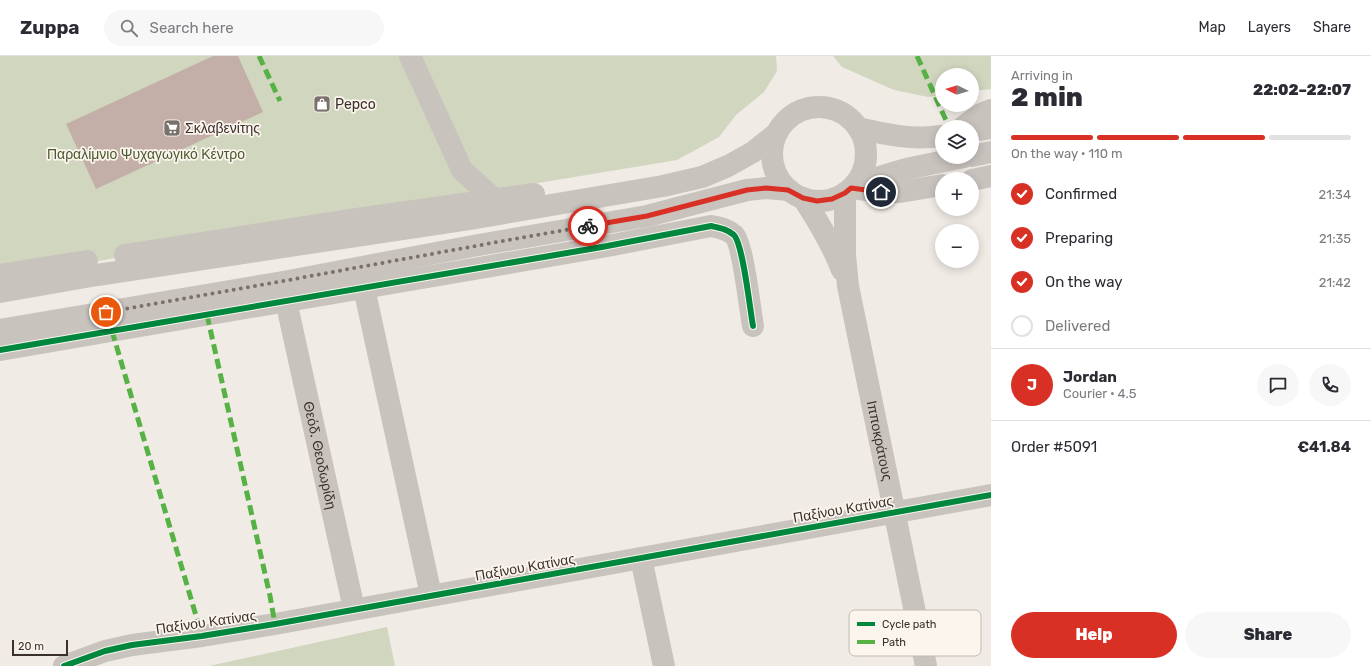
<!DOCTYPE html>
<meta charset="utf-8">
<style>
:root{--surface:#fff;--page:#f7f7f7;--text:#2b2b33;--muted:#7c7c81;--line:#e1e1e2;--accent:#d93025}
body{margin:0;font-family:Rubik,sans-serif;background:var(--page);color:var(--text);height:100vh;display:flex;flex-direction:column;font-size:15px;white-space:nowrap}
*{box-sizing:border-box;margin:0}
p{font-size:13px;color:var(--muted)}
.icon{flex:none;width:22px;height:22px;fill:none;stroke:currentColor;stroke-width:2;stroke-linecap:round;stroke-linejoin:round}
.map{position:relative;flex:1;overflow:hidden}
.side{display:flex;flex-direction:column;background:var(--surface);width:380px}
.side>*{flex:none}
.needle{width:26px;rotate:275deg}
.controls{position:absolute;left:935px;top:12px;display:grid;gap:8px}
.controls a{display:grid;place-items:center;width:44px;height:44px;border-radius:50%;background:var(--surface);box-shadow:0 2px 10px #0003;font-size:20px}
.scale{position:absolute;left:12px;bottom:10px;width:56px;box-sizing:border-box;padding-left:4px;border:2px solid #3b302b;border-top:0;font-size:11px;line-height:14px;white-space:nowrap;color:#3b302b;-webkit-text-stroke:3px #fbf5ee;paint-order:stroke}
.pin{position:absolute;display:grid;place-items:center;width:34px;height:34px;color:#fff;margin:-17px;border:2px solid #fff;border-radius:50%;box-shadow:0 1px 4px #0007}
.courier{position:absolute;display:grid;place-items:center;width:40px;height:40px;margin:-20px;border:3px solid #d93025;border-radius:50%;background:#fff;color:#222;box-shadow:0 1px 5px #0007}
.head em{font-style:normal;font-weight:800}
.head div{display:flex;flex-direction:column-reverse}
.head{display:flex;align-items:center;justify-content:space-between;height:68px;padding:0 20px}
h1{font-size:26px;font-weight:800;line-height:30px}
.bar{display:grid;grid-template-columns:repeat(4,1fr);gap:6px 4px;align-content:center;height:48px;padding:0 20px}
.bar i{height:5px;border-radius:3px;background:var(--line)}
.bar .current{background:var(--accent)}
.bar p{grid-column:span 4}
.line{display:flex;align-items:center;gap:10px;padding:0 20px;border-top:1px solid var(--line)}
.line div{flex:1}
.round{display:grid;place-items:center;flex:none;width:42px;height:42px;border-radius:21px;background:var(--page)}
ol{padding:0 20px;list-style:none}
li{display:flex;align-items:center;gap:12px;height:44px}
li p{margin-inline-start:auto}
li .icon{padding:4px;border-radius:50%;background:var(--accent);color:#fff;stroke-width:4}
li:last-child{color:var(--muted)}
li i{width:22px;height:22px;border:2px solid var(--line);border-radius:50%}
.cta{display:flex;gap:8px;margin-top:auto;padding:8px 20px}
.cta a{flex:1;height:46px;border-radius:24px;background:var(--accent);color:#fff;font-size:16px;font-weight:800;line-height:46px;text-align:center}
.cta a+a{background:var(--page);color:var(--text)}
header{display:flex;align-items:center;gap:24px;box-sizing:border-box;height:56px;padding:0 20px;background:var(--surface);border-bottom:1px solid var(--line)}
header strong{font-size:19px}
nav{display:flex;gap:22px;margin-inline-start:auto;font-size:14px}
.search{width:280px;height:36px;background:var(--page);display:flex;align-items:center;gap:10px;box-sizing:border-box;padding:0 14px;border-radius:22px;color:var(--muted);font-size:15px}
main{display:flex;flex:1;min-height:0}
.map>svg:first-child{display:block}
</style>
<header>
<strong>Zuppa</strong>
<div class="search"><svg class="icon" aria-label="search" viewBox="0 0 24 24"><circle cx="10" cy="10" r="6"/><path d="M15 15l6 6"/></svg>Search here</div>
<nav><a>Map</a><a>Layers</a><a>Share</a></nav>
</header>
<main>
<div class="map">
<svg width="991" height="610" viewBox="0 0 991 610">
<rect width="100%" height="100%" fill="#f0ebe5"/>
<!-- green -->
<path fill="#d1d6bf" d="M0,0H776L777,15L764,36L736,59L719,81L677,104L526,129L433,142L88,207L0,220Z
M833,0H991V33L972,35V19H942V39L928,41L894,34L842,11Z
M387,571L395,610H209Z"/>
<!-- building -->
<path fill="#c3afa7" d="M213,0H238L263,56L96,133L66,68Z"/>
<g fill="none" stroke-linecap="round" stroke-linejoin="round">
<!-- minor -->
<g stroke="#c9c3be" stroke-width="22">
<path d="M410,0L462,114L494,143"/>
<circle cx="819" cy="98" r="47"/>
<path d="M963,71L981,58L991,54"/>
<path d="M858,72C888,79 912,84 942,80"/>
<path d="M972,75L991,72"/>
<path d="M972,100L991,96"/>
<path d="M972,124L991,120"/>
<path d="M856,128L906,113L964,101"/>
<path d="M852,132L881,136H900L942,129"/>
<path id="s1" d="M845,137V199L848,230L926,610"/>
<path d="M803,142C818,165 832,188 842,214"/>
<path d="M125,199L362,162L534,138"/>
<path d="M0,219L87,205"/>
<path d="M364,232L431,539"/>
<path d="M0,236L97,219L469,163L663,130L702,121L728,110L753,96L777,77"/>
<path id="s2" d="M286,245L354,553"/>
<path d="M0,274L283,226L473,190L647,160L747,134L766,132L789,134"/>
<path d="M0,294L602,191L711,170C720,172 727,173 734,179C743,188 750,254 753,270"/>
<path d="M641,502L664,610"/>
<path d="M64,610L105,595L132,589L202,580L275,568L991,439"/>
</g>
<!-- quiet -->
<path stroke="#57b246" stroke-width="5" stroke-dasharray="10 5" stroke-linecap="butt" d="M259,0L280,45
M917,0L949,71
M207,259L270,540L275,568
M112,275L202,580"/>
<!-- cycleway casing -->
<g stroke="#fbf5ee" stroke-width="8">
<path id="cycleway" d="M0,294L602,191L711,170C720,172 727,173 734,179C743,188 750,254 753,270
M64,610L105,595L132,589L202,580L275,568L991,439"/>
</g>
<!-- cycleway -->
<use href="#cycleway" stroke="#00873e" stroke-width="6"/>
</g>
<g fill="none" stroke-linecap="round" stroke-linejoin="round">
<!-- done -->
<path stroke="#7a716c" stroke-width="4" stroke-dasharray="0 7.2" d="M106,256C267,229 427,198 588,170"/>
<!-- route -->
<path stroke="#d93025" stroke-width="5" d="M588,170L647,160L747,134L766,132L788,134L803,142L817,145L832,143L845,137L851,132L881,136"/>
</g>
<!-- icons -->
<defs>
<g id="shop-square" transform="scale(0.9)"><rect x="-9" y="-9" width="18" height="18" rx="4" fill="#7a716c" stroke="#fbf5ee"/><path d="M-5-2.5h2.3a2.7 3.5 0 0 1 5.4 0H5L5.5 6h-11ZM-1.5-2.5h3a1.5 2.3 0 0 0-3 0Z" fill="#fff"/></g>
<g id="supermarket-square" transform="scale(0.9)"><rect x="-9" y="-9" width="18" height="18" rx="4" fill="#7a716c" stroke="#fbf5ee"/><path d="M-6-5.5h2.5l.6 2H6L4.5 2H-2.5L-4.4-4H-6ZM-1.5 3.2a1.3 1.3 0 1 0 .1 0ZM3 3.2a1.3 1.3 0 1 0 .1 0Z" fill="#fff"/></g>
</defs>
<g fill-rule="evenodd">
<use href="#shop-square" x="322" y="48"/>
<use href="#supermarket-square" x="172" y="72"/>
</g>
<g text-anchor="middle" stroke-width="3.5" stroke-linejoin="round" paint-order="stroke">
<!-- poi labels -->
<g font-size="14" fill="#3b302b" stroke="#fbf5ee" text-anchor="start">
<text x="335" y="53">Pepco</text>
<text x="185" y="77">Σκλαβενίτης</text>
</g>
<!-- park labels -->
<g font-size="14" fill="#4a5a2e" stroke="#fbf5ee">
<text x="146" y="103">Παραλίμνιο Ψυχαγωγικό Κέντρο</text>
</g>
<!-- street labels -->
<g font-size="14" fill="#3b302b" stroke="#fbf5ee">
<text dy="5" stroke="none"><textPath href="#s1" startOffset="251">Ιπποκράτους</textPath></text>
<text dy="5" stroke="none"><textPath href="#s2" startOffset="158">Θεόδ. Θεοδωρίδη</textPath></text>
<text transform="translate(843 453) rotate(-10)" y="5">Παξίνου Κατίνας</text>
<text transform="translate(525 511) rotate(-10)" y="5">Παξίνου Κατίνας</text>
<text transform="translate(206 566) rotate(-8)" y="5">Παξίνου Κατίνας</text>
</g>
</g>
<!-- legend -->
<rect x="849" y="554" width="132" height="46" rx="6" fill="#fbf5ee" stroke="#c1bab4" stroke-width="1"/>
<rect x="857" y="566" width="18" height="4" fill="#00873e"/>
<rect x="857" y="584" width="18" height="4" fill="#57b246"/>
<g font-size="11" fill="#3b302b">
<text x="882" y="572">Cycle path</text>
<text x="882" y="590">Path</text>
</g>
</svg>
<div class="controls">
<a><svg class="needle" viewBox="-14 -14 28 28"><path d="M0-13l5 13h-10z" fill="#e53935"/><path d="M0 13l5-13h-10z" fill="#7c7c81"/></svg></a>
<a><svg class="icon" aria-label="layers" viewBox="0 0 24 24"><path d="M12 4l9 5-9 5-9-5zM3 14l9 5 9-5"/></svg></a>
<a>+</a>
<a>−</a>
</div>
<div class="scale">20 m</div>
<div class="pin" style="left:106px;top:256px;background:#ea580c"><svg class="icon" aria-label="bag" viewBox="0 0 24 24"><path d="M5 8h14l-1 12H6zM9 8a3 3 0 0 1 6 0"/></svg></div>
<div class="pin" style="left:881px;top:136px;background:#1f2937"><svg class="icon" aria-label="home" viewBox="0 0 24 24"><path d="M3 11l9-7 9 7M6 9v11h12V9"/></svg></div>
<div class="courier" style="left:588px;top:170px"><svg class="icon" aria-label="bike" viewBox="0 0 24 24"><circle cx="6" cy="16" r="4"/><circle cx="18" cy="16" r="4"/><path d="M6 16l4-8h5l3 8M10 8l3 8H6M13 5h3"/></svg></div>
</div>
<section class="side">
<div class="head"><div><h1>2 min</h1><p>Arriving in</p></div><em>22:02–22:07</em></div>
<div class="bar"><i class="current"></i><i class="current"></i><i class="current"></i><i></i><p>On the way · 110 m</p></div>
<ol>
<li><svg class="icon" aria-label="check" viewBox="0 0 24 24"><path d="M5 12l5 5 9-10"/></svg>Confirmed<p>21:34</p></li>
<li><svg class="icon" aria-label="check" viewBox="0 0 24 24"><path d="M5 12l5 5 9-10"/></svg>Preparing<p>21:35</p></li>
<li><svg class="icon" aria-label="check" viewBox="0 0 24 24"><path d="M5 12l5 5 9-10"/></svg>On the way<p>21:42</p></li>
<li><i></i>Delivered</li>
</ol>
<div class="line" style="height:72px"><b class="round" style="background:var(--accent);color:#fff">J</b><div><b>Jordan</b><p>Courier · 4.5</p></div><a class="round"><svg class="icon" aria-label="chat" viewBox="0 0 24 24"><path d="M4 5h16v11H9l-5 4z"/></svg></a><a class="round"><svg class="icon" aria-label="phone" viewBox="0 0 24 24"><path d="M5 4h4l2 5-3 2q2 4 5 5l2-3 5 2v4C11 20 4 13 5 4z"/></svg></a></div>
<div class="line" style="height:52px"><div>Order #5091</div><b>€41.84</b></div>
<div class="cta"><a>Help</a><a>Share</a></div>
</section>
</main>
